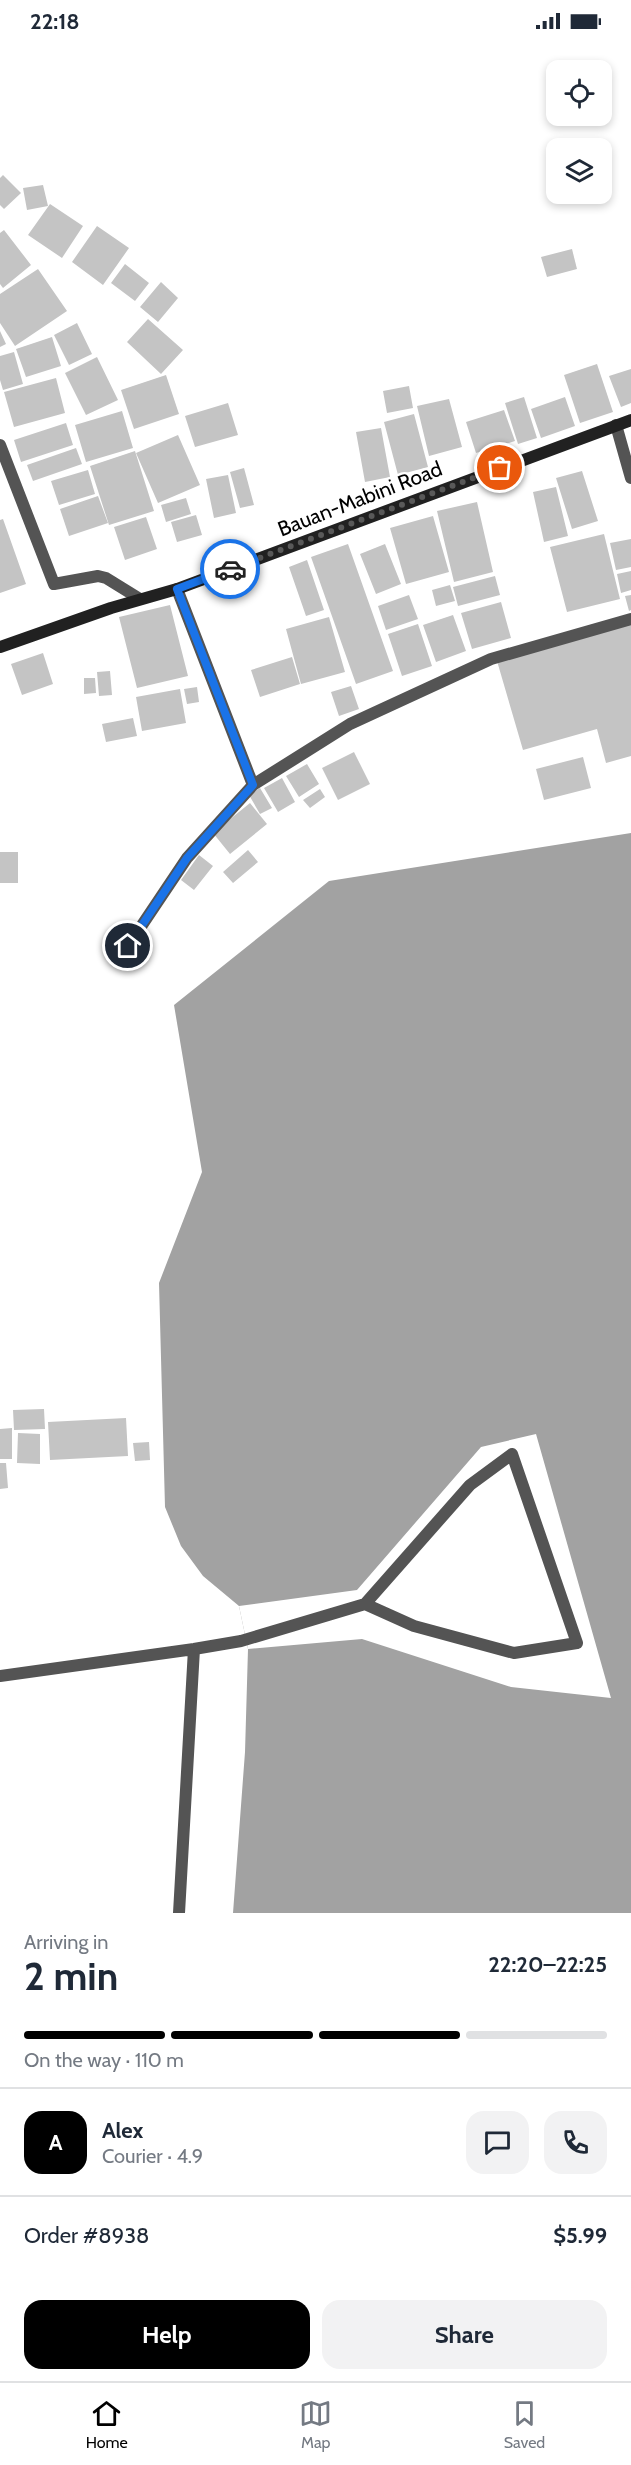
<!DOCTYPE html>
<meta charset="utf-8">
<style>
:root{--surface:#fff;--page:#f2f2f3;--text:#1f2937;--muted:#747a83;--line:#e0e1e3;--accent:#000}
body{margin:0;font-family:Cabin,sans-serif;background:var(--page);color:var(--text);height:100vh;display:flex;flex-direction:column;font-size:22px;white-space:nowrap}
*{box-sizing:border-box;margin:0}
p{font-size:20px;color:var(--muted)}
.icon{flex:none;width:33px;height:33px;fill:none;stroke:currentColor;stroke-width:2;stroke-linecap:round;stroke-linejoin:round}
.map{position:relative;height:1871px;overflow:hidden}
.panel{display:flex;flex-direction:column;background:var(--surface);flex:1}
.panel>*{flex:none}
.fabs{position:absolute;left:546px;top:18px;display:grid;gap:12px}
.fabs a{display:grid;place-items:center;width:66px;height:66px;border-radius:12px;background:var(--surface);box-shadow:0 3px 9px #0003;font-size:30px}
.pin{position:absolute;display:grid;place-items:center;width:51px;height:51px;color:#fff;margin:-26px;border:3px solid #fff;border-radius:50%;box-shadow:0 2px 6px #0007}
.courier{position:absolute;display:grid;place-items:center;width:60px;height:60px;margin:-30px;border:4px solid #1a73e8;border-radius:50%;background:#fff;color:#222;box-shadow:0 2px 8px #0007}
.head em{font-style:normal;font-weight:700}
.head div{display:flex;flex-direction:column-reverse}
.head{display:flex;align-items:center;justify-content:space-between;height:102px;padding:0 24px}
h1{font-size:39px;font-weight:700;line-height:45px}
.bar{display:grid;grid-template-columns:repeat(4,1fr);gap:9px 6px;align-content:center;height:72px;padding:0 24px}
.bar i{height:8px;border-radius:4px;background:var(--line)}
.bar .current{background:var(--accent)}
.bar p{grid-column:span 4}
.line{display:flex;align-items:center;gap:15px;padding:0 24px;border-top:2px solid var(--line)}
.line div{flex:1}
.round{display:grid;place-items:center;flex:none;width:63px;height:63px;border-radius:18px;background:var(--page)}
.button{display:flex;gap:12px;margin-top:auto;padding:12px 24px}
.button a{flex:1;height:69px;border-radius:18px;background:var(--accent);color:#fff;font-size:24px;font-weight:700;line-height:69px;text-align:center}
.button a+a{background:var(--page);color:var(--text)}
.status{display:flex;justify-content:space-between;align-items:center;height:42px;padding:0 30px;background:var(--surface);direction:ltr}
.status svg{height:16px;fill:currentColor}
.dock{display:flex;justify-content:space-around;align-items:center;height:84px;border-top:2px solid var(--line);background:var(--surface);font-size:16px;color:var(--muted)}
.dock a{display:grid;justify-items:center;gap:3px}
.dock .current{color:var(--accent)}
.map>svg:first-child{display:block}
</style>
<div class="status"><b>22:18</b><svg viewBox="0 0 49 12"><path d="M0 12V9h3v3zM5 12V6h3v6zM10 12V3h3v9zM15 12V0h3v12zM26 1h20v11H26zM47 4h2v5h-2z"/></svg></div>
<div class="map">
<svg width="631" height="1871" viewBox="0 0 631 1871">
<rect width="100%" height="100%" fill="#fff"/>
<!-- water -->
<path fill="#a2a2a2" d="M631,791V1871H233L245,1710L248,1607L239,1564L203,1534L181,1504L165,1465L159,1241L202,1130L174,963L329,839Z"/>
<!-- pier -->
<path fill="#fff" d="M536,1392L611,1656L511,1645L362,1597L248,1607L239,1564L357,1548L481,1405Z"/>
<!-- building -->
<path fill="#c4c4c4" d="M3,133L21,151L4,167L0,163V136Z
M43,143L48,164L27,168L23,146Z
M50,162L83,184L62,216L28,193Z
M97,184L129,206L103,243L72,220Z
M4,188L31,223L3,246L0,242V191Z
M572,207L577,227L547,235L541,215Z
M125,222L149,241L135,259L111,241Z
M38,227L67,269L15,304L0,281V252Z
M161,240L178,256L158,280L140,265Z
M148,277L183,308L161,332L127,300Z
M77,281L92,312L69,323L54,293Z
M0,289L6,302L0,305Z
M52,295L61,324L26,335L16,307Z
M14,310L23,342L3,348L0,338V314Z
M97,315L118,358L86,373L65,331Z
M597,322L613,370L580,381L564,333Z
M631,327V361L621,365L609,334Z
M166,333L179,372L134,387L121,348Z
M56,336L65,371L14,385L4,350Z
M409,344L413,366L387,371L383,349Z
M524,355L537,396L518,402L505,361Z
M565,355L575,384L541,396L531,367Z
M449,357L462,405L429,414L417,364Z
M228,361L238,393L195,405L185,374Z
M504,368L515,399L476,411L466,380Z
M122,369L133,406L86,420L75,383Z
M414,372L428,425L398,433L384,380Z
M66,381L73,403L21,420L14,398Z
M381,386L390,435L365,440L356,390Z
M178,393L200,443L158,461L136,411Z
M76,406L82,422L33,439L27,423Z
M135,409L154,469L109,483L90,424Z
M244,426L254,463L240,466L230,430Z
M88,428L95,452L59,463L51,439Z
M582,429L598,479L572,487L556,436Z
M228,433L236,471L214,476L206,437Z
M556,445L568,494L544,500L533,450Z
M98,454L108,481L69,494L60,467Z
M186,456L191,472L166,480L161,463Z
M477,460L493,530L454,540L437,469Z
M196,473L202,493L177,500L171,480Z
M433,474L449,530L406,542L390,486Z
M146,475L157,507L125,518L114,485Z
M3,477L26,542L0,551V478Z
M604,492L620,557L567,570L550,505Z
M631,497V525L616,528L610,501Z
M348,502L393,629L356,642L311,515Z
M385,502L401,542L376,552L360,512Z
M307,518L324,568L306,574L289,525Z
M631,529V548L621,551L617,532Z
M495,534L500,553L458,564L453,545Z
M450,543L455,559L436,564L432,548Z
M409,553L418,577L386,588L378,564Z
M631,553V568L629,569L625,554Z
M501,560L511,596L472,607L461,571Z
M170,563L188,634L137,646L119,575Z
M453,573L466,609L436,620L423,583Z
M329,575L345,630L301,642L286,587Z
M631,581V714L606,721L597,687L523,708L497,619Z
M418,582L432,624L402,634L388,592Z
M43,611L53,642L22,653L11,622Z
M292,615L300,642L260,655L251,628Z
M110,629L112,653L99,654L97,630Z
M84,636H95L96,651L84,652Z
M351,644L359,667L339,674L331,650Z
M197,645L199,660L187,662L184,647Z
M180,647L186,681L142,689L136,655Z
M133,676L137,694L106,700L102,682Z
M354,710L370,742L338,758L322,726Z
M583,715L591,746L544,758L536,727Z
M307,722L319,742L299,755L286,734Z
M282,736L295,760L278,770L264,746Z
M260,746L272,766L260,772L249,753Z
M320,747L325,755L310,766L303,758Z
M250,761L267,782L230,812L213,791Z
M248,808L258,820L233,841L223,830Z
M0,810H18V841H0Z
M199,813L213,824L194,848L181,838Z
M44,1367L45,1387L14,1388L13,1368Z
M126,1376L128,1414L50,1418L48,1380Z
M12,1386V1417H0V1387Z
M18,1391L40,1392V1422L17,1421Z
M149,1400L150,1418L135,1419L133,1401Z
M0,1421H6L8,1446L0,1447Z"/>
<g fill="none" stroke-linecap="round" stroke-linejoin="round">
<!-- service -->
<path stroke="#545454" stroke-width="12" d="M0,1634L194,1607L241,1599L365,1562L470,1443L512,1412L577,1601L514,1611L414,1584L365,1562
M179,1871L194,1607"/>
<!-- minor -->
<path stroke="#545454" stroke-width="12" d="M616,383L631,436
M0,403L54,542L98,534L106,536L140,557
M177,547L253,743
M128,904L187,816L253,743L350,682L491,617L631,577"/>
<!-- secondary -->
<path stroke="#212121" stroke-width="12" d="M0,605L111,566L177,547L631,378"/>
</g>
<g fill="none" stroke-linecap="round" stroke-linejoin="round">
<!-- done -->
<path stroke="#595959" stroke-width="6" stroke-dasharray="0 10.8" d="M230,527L500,426"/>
<!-- route -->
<path stroke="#1a73e8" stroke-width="8" d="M128,904L187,816L253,743L177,547L230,527"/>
</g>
<g text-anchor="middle" stroke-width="4.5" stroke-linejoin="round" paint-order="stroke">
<!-- street labels -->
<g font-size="21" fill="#000" stroke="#fff">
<text transform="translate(360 457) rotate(-21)" y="7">Bauan-Mabini Road</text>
</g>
</g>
</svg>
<div class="fabs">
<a><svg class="icon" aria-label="locate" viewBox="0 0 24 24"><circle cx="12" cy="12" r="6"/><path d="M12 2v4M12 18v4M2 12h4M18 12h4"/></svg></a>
<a><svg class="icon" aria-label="layers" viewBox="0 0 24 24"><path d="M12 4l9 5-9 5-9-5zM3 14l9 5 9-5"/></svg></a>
</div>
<div class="pin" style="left:500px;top:426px;background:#ea580c"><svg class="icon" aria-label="bag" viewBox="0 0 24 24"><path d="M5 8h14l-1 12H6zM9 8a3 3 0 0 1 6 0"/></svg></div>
<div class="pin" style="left:128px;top:904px;background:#1f2937"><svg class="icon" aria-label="home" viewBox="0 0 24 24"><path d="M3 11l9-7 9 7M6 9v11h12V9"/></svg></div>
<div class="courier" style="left:230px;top:527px"><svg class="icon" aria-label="car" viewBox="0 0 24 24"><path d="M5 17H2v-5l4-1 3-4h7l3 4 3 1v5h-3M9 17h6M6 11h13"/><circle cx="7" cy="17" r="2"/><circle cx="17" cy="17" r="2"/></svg></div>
</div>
<section class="panel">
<div class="head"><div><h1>2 min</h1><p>Arriving in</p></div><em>22:20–22:25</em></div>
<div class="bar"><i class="current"></i><i class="current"></i><i class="current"></i><i></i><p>On the way · 110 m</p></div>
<div class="line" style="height:108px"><b class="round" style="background:var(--accent);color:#fff">A</b><div><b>Alex</b><p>Courier · 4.9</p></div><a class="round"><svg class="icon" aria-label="chat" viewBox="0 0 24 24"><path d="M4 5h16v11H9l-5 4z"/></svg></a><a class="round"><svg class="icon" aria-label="phone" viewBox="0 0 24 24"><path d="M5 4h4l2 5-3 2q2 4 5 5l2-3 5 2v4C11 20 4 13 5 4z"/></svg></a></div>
<div class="line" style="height:78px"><div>Order #8938</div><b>$5.99</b></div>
<div class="button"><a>Help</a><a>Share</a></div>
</section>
<nav class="dock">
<a class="current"><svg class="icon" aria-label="home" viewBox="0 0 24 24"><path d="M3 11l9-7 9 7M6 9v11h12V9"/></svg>Home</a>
<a><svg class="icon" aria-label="map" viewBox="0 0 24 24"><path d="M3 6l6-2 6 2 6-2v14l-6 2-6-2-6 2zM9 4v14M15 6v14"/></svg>Map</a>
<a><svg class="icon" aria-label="saved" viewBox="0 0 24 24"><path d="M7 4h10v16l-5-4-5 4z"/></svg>Saved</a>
</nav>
